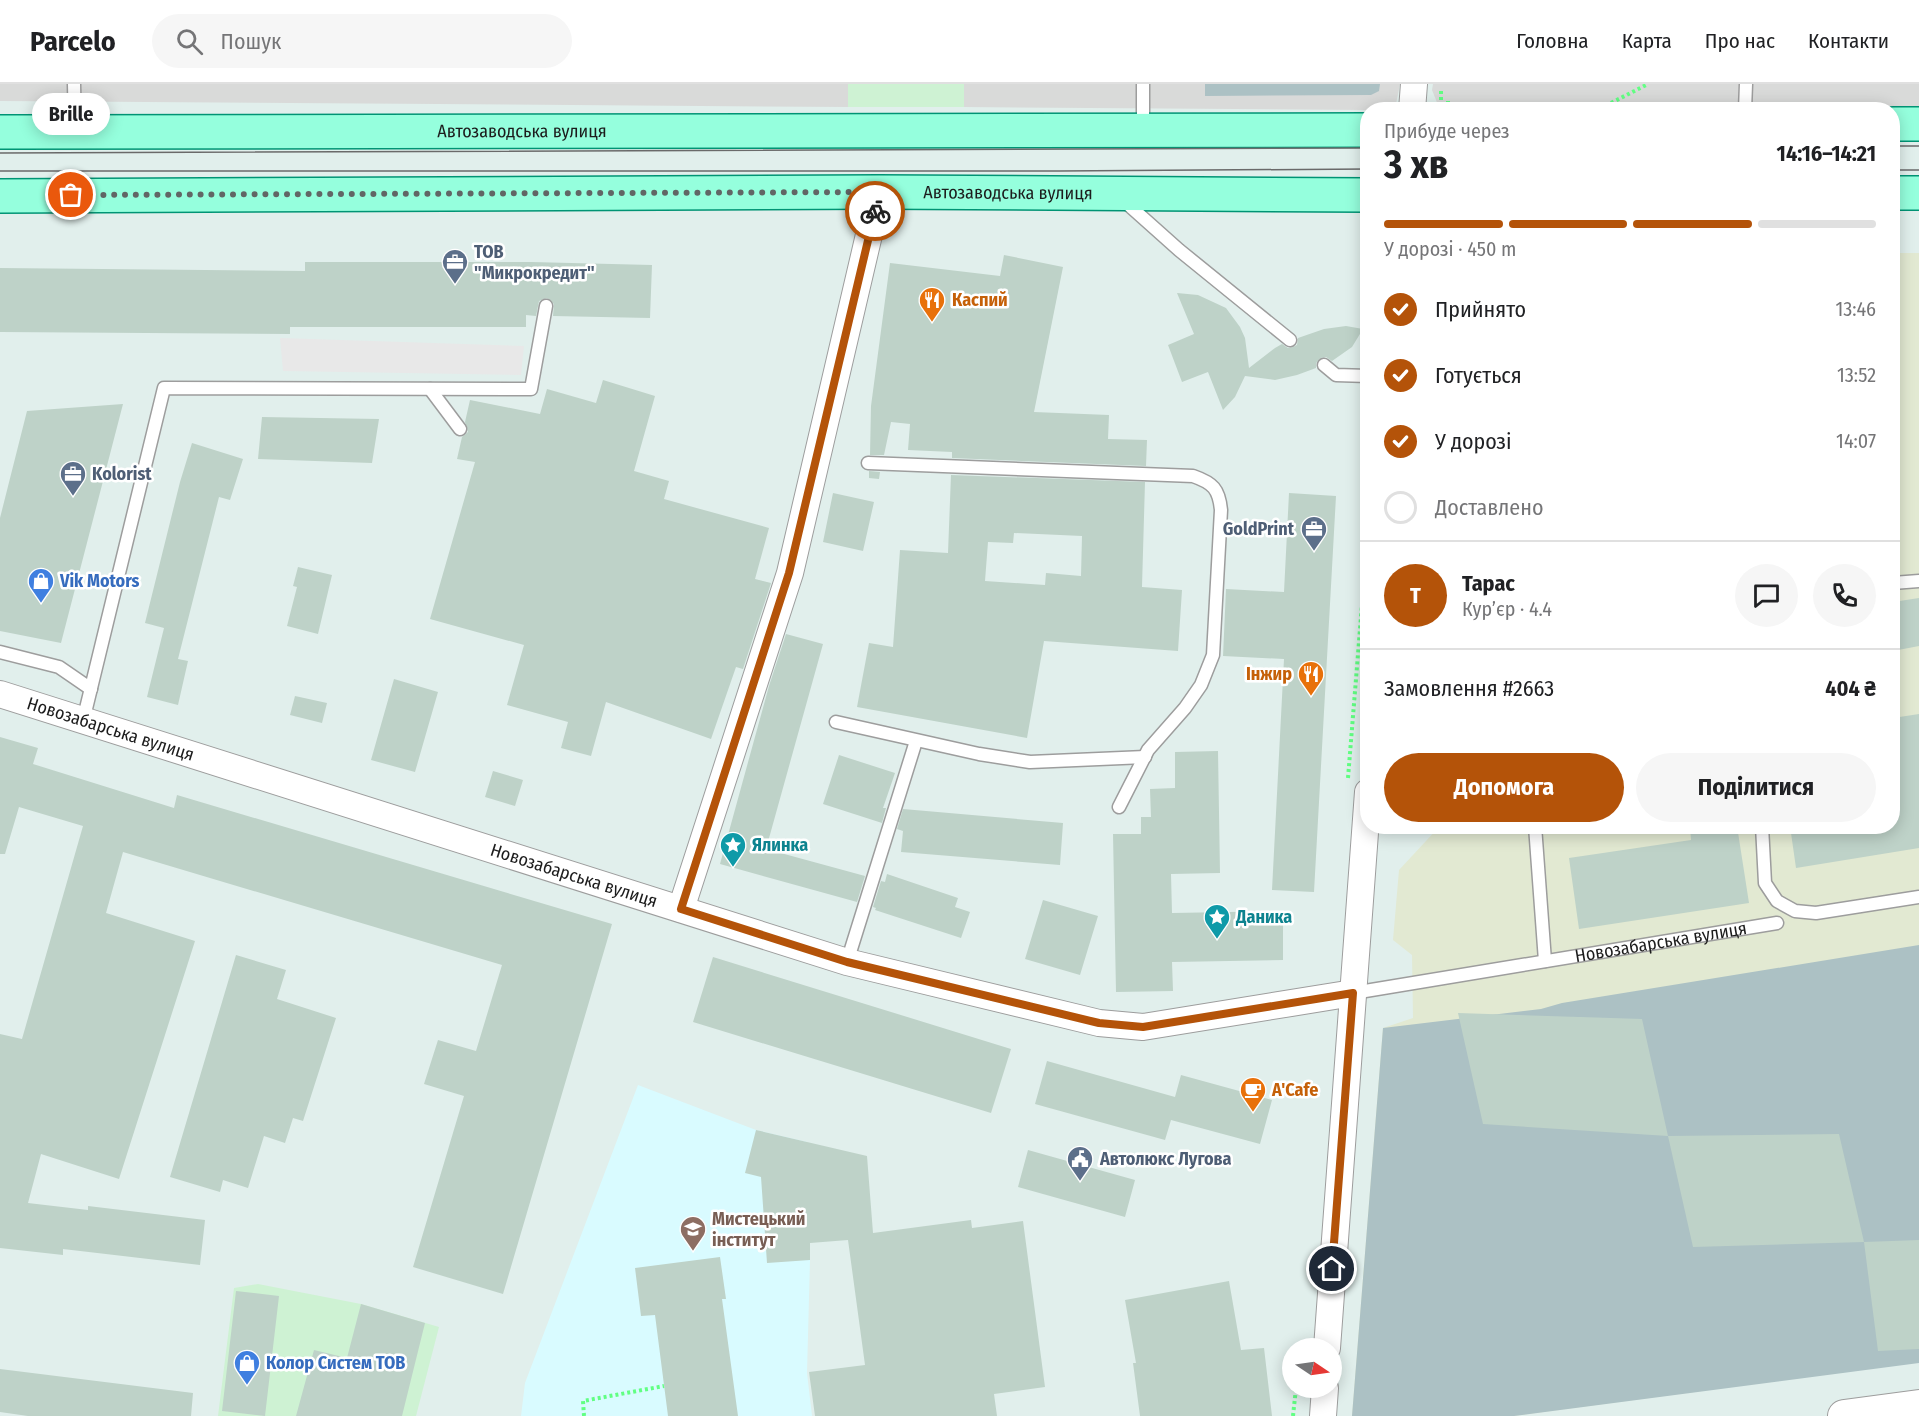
<!DOCTYPE html>
<html lang="uk">
<meta charset="utf-8">
<style>
:root{--surface:#fff;--page:#f6f6f6;--text:#202124;--muted:#757577;--line:#e0e0e0;--accent:#b45309}
body{margin:0;font-family:"Fira Sans Condensed",sans-serif;background:var(--page);color:var(--text);height:100vh;display:flex;flex-direction:column;font-size:22px;white-space:nowrap}
*{box-sizing:border-box;margin:0}
p{font-size:20px;color:var(--muted)}
.icon{flex:none;width:33px;height:33px;fill:none;stroke:currentColor;stroke-width:2;stroke-linecap:round;stroke-linejoin:round}
.map{position:relative;flex:1;overflow:hidden}
.details{position:absolute;left:1360px;top:18px;width:540px;height:732px;display:flex;flex-direction:column;background:var(--surface);border-radius:24px;box-shadow:0 3px 15px #0003}
.details>*{flex:none}
.needle{width:39px;rotate:103deg}
.fabs{position:absolute;left:1282px;top:1254px;display:grid;gap:12px}
.fabs a{display:grid;place-items:center;width:60px;height:60px;border-radius:50%;background:var(--surface);box-shadow:0 3px 15px #0003;font-size:30px}
.pin{position:absolute;display:grid;place-items:center;width:51px;height:51px;color:#fff;margin:-26px;border:3px solid #fff;border-radius:50%;box-shadow:0 2px 6px #0007}
.courier{position:absolute;display:grid;place-items:center;width:60px;height:60px;margin:-30px;border:4px solid #b45309;border-radius:50%;background:#fff;color:#222;box-shadow:0 2px 8px #0007}
.bubble{position:absolute;height:42px;border-radius:21px;background:var(--surface);box-shadow:0 3px 15px #0003;font-size:20px;font-weight:700;line-height:42px;text-align:center}
.summary em{font-style:normal;font-weight:700}
.summary div{display:flex;flex-direction:column-reverse}
.summary{display:flex;align-items:center;justify-content:space-between;height:102px;padding:0 24px}
h1{font-size:39px;font-weight:700;line-height:45px}
.bar{display:grid;grid-template-columns:repeat(4,1fr);gap:9px 6px;align-content:center;height:72px;padding:0 24px}
.bar i{height:8px;border-radius:4px;background:var(--line)}
.bar .current{background:var(--accent)}
.bar p{grid-column:span 4}
.line{display:flex;align-items:center;gap:15px;padding:0 24px;border-top:2px solid var(--line)}
.line div{flex:1}
.round{display:grid;place-items:center;flex:none;width:63px;height:63px;border-radius:32px;background:var(--page)}
ol{padding:0 24px;list-style:none}
li{display:flex;align-items:center;gap:18px;height:66px}
li p{margin-inline-start:auto}
li .icon{padding:6px;border-radius:50%;background:var(--accent);color:#fff;stroke-width:4}
li:last-child{color:var(--muted)}
li i{width:33px;height:33px;border:3px solid var(--line);border-radius:50%}
.cta{display:flex;gap:12px;margin-top:auto;padding:12px 24px}
.cta a{flex:1;height:69px;border-radius:36px;background:var(--accent);color:#fff;font-size:24px;font-weight:700;line-height:69px;text-align:center}
.cta a+a{background:var(--page);color:var(--text)}
header{display:flex;align-items:center;gap:36px;box-sizing:border-box;height:84px;padding:0 30px;background:var(--surface);border-bottom:2px solid var(--line)}
header strong{font-size:28px}
nav{display:flex;gap:33px;margin-inline-start:auto;font-size:21px}
.search{width:420px;height:54px;background:var(--page);display:flex;align-items:center;gap:15px;box-sizing:border-box;padding:0 21px;border-radius:33px;color:var(--muted);font-size:22px}
.map>svg:first-child{display:block}
</style>
<header>
<strong>Parcelo</strong>
<div class="search"><svg class="icon" aria-label="search" viewBox="0 0 24 24"><circle cx="10" cy="10" r="6"/><path d="M15 15l6 6"/></svg>Пошук</div>
<nav><a>Головна</a><a>Карта</a><a>Про нас</a><a>Контакти</a></nav>
</header>
<div class="map">
<svg width="1919" height="1332" viewBox="0 0 1919 1332">
<rect width="100%" height="100%" fill="#e1efec"/>
<!-- residential -->
<path fill="#d9dad9" d="M0,0H848V23L0,17Z
M964,0H1400L1396,20L1387,25L1368,26L964,23Z
M1433,0H1919V24L1453,25L1438,21L1432,6Z"/>
<!-- commercial -->
<path fill="#cef2d3" d="M848,0H964V23H848Z
M258,1200L361,1220L439,1243L416,1332H218L234,1204Z"/>
<!-- industrial -->
<path fill="#e2e9d2" d="M1893,169H1919V1278L1513,1332H1352L1383,944L1413,934L1412,871L1393,856L1399,786L1439,743L1893,742Z"/>
<!-- education -->
<path fill="#d9fbff" d="M638,1001L756,1046L807,1058L804,1077L810,1176L807,1289L812,1332H521L525,1299Z"/>
<!-- construction -->
<path fill="#acc1c4" d="M1205,0H1380L1379,7L1371,11L1205,12Z
M1919,861V1279L1514,1332H1352L1383,944L1541,925L1562,919Z"/>
<!-- parking -->
<path fill="#e8e8e8" d="M280,254L524,262L521,291L283,287Z"/>
<!-- building -->
<path fill="#bed2c8" fill-rule="evenodd" d="M1004,171L1063,183L1034,328L1109,331L1108,355L1147,356L1146,382L952,374V368L908,366L910,340L891,338L884,371H870L871,322L890,179L1000,192Z
M305,178H531L652,181L650,234L553,232L554,220L547,214L539,217L536,232L526,231V243H290V250L0,248V184L305,187Z
M1177,209L1198,211L1226,224L1240,243L1245,254L1249,284L1275,264L1282,260L1288,264L1293,263L1297,261L1298,254L1324,245L1346,242L1363,245L1352,263L1332,277L1326,273L1321,274L1316,279V284L1297,291L1275,296L1245,292L1235,313L1223,326L1208,288L1182,298L1168,261L1194,250Z
M603,296L655,312L634,387L669,397L664,415L769,444L755,495L771,499L743,585L736,583L711,655L606,618L591,672L561,664L568,638L507,621L524,561L430,535L475,378L457,375L462,353L468,348L465,338L470,316L540,330L547,305L596,319Z
M123,320L61,559L0,547V434L27,327Z
M262,333L379,335L372,379L258,375Z
M192,359L243,375L230,416L219,413L178,575L188,577L178,621L147,613L164,544L145,539L180,398Z
M869,387L880,388L879,395L869,394Z
M951,391L1145,398L1142,503L1182,506L1178,567L1044,557L1027,654L857,623L869,559L893,563L900,466L948,469ZM1014,449L1082,452L1081,492L1046,489L1045,501L985,497L988,458L1013,459Z
M833,409L874,418L863,467L823,458Z
M1289,409L1336,412L1314,808L1272,806L1284,575L1223,572L1226,505L1284,508Z
M298,483L332,491L318,550L287,542L297,503L293,502Z
M1919,514V562L1893,567V518Z
M786,550L823,560L766,765L865,792L857,818L720,780L769,602Z
M394,595L438,608L415,688L371,676Z
M295,612L327,619L322,639L290,631Z
M1919,630V764L1796,784L1790,742H1893V634Z
M0,653L38,664L33,680L174,724L177,711L612,840L503,1210L413,1183L464,1012L424,1000L438,956L476,967L502,881L123,768L106,829L195,857L119,1095L41,1070L28,1119L88,1126V1122L205,1136L200,1181L63,1165V1171L0,1164V950L22,955L83,742L19,723L5,770H0Z
M1218,667L1220,789L1171,790L1172,829L1283,827V876L1172,878L1173,907L1116,908L1113,750H1141V733H1151L1150,705L1175,704V668Z
M839,671L895,689L883,724H886L882,739L823,720Z
M493,687L523,696L515,722L485,713Z
M903,725L1063,739L1060,781L901,768L903,747L897,745Z
M1690,742H1737L1749,819L1579,845L1569,774L1691,756Z
M887,790L958,814L955,823L970,828L961,854L875,826L876,824L873,823L881,797L885,798Z
M1043,816L1098,832L1080,891L1025,875Z
M236,871L286,886L277,915L336,934L303,1037L293,1034L285,1059L264,1052L248,1104L223,1096L220,1108L170,1093Z
M713,873L1011,965L991,1029L693,938Z
M1458,929L1642,935L1668,1052L1483,1040Z
M1047,977L1175,1013L1181,991L1272,1016L1260,1060L1171,1036L1165,1056L1035,1020Z
M756,1046L867,1072L873,1149L971,1136L972,1144L1023,1137L1045,1303L994,1310L997,1332H815L809,1288L865,1281L848,1156L810,1159V1176L767,1179L761,1093L745,1089Z
M1839,1050L1864,1158L1693,1163L1668,1052Z
M1028,1066L1135,1096L1125,1133L1018,1103Z
M1919,1156V1265L1878,1267L1864,1158Z
M720,1173L726,1215H722L738,1332H668L655,1231L641,1232L635,1184Z
M1229,1197L1241,1266L1264,1264L1272,1332H1140L1133,1279H1136L1125,1216Z
M236,1207L279,1212L265,1332L222,1327Z
M361,1220L425,1239L402,1332H296L314,1266L347,1274Z
M0,1285L193,1309L191,1332H28L0,1328Z"/>
<g fill="none" stroke-linecap="round" stroke-linejoin="round">
<!-- service casing -->
<g stroke="#9d9d9d" stroke-width="15">
<g id="service">
<path d="M74,0L75,48"/>
<path d="M1143,0V44"/>
<path d="M1745,26L1746,0"/>
<path d="M1123,116L1179,166L1290,256"/>
<path d="M1324,281L1336,291L1368,292"/>
<path d="M430,305L460,345"/>
<path d="M868,379L1193,392C1213,399 1219,405 1221,426L1213,571L1201,601L1185,624L1148,666L1119,723"/>
<path d="M1893,499L1919,497"/>
<path d="M0,568L59,583L91,605"/>
<path d="M83,637L164,304L531,305L546,222"/>
<path d="M836,638L979,670L1030,678L1145,673"/>
<path d="M1535,742L1545,877"/>
<path d="M1762,742L1765,799L1777,817L1795,827L1816,829L1919,813"/>
<path d="M847,878L916,657"/>
<path id="s1" d="M1353,909L1777,839"/>
</g>
</g>
<!-- minor casing -->
<g stroke="#9d9d9d" stroke-width="28">
<g id="minor">
<path d="M1412,26L1414,0"/>
<path id="s2" d="M0,610L847,878L1099,939L1143,943L1353,909"/>
<path d="M681,825L790,489L879,108"/>
<path d="M1327,1264L1368,708"/>
<path d="M1323,1332L1325,1304"/>
</g>
</g>
<!-- tertiary casing -->
<g stroke="#9d9d9d" stroke-width="34">
<path id="tertiary" d="M1844,1332L1919,1322"/>
</g>
<!-- primary casing -->
<g stroke="#009474" stroke-width="36">
<g id="primary">
<path d="M1893,40H1919"/>
<path id="s3" d="M0,48L1368,46"/>
<path d="M1893,109H1919"/>
<path id="s4" d="M0,112L879,108L1368,111"/>
</g>
</g>
<!-- path -->
<path stroke="#61ff83" stroke-width="4" stroke-dasharray="3 3" stroke-linecap="butt" d="M1441,16V7
M1611,19L1648,0
M1448,26V16
M1348,694L1368,446
M584,1332L583,1317L664,1302
M1293,1332L1296,1304"/>
<!-- service -->
<use href="#service" stroke="#fff" stroke-width="12"/>
<!-- minor -->
<use href="#minor" stroke="#fff" stroke-width="26"/>
<!-- tertiary -->
<use href="#tertiary" stroke="#fff" stroke-width="32"/>
<!-- primary -->
<use href="#primary" stroke="#95ffdd" stroke-width="33"/>
<!-- tram -->
<path stroke="#6a6a6a" stroke-width="1.5" d="M1893,62H1919
M0,69L1368,64
M1893,86H1919
M0,87H1059L1368,85"/>
</g>
<g fill="none" stroke-linecap="round" stroke-linejoin="round">
<!-- done -->
<path stroke="#616665" stroke-width="6" stroke-dasharray="0 10.8" d="M71,111L879,108L875,127"/>
<!-- route -->
<path stroke="#b45309" stroke-width="8" d="M875,127L789,489L681,825L847,878L1099,939L1143,943L1353,909L1332,1185"/>
</g>
<!-- icons -->
<defs>
<g id="office-pin" transform="scale(1.35)"><path d="M0 17L-7.5 6A9.5 9.5 0 1 1 7.5 6Z" fill="#5c6f8a" stroke="#fff"/><path d="M-6-3h4V-5.5h4V-3h4V5H-6ZM-1-4.5V-3h2v-1.5ZM-6 0V1H6V0Z" fill="#fff"/></g>
<g id="restaurant-pin" transform="scale(1.35)"><path d="M0 17L-7.5 6A9.5 9.5 0 1 1 7.5 6Z" fill="#e8710a" stroke="#fff"/><path d="M-5-6h1v4h1v-4h1v4h1v-4h1v5L-1.5 .5V6h-2V.5L-5-1ZM5-6V6H3V1.5H1.5Q1.5-4 5-6Z" fill="#fff"/></g>
<g id="shop-pin" transform="scale(1.35)"><path d="M0 17L-7.5 6A9.5 9.5 0 1 1 7.5 6Z" fill="#3f7fe0" stroke="#fff"/><path d="M-5-2.5h2.3a2.7 3.5 0 0 1 5.4 0H5L5.5 6h-11ZM-1.5-2.5h3a1.5 2.3 0 0 0-3 0Z" fill="#fff"/></g>
<g id="sight-pin" transform="scale(1.35)"><path d="M0 17L-7.5 6A9.5 9.5 0 1 1 7.5 6Z" fill="#0f9aa8" stroke="#fff"/><path d="M0-6L1.8-2.2L6-1.7L2.9 1.2L3.7 5.4L0 3.3L-3.7 5.4L-2.9 1.2L-6-1.7L-1.8-2.2Z" fill="#fff"/></g>
<g id="cafe-pin" transform="scale(1.35)"><path d="M0 17L-7.5 6A9.5 9.5 0 1 1 7.5 6Z" fill="#e8710a" stroke="#fff"/><path d="M-5.5-4.5H6V0H3Q3 3.5 0 3.5H-2.5Q-5.5 3.5-5.5 0ZM3-3.2v2h1.7v-2ZM-6 4.5H4V6H-6Z" fill="#fff"/></g>
<g id="civic-pin" transform="scale(1.35)"><path d="M0 17L-7.5 6A9.5 9.5 0 1 1 7.5 6Z" fill="#5c6f8a" stroke="#fff"/><path d="M-.6-6.5H3V-4.5H.6V-3L4-1V1h2V6H-6V1h2V-1L-.6-3ZM-1.2 2.5V6h2.4V2.5Z" fill="#fff"/></g>
<g id="university-pin" transform="scale(1.35)"><path d="M0 17L-7.5 6A9.5 9.5 0 1 1 7.5 6Z" fill="#8d6e63" stroke="#fff"/><path d="M0-5L7-2L0 1L-7-2ZM-4 1L0 2.5L4 1V4Q0 6-4 4Z" fill="#fff"/></g>
</defs>
<g fill-rule="evenodd">
<use href="#office-pin" x="455" y="178"/>
<use href="#restaurant-pin" x="932" y="216"/>
<use href="#office-pin" x="73" y="390"/>
<use href="#office-pin" x="1314" y="445"/>
<use href="#shop-pin" x="41" y="497"/>
<use href="#restaurant-pin" x="1311" y="590"/>
<use href="#sight-pin" x="733" y="761"/>
<use href="#sight-pin" x="1217" y="833"/>
<use href="#cafe-pin" x="1253" y="1006"/>
<use href="#civic-pin" x="1080" y="1075"/>
<use href="#university-pin" x="693" y="1145"/>
<use href="#shop-pin" x="247" y="1279"/>
</g>
<g text-anchor="middle" stroke-width="5" stroke-linejoin="round" paint-order="stroke">
<!-- street labels -->
<g font-size="18" fill="#1c1c1c" stroke="#fff">
<text dy="6" stroke="none"><textPath href="#s3" startOffset="522">Автозаводська вулиця</textPath></text>
<text dy="6" stroke="none"><textPath href="#s4" startOffset="1008">Автозаводська вулиця</textPath></text>
<text dy="6" stroke="none"><textPath href="#s2" startOffset="116">Новозабарська вулиця</textPath></text>
<text dy="6" stroke="none"><textPath href="#s2" startOffset="602">Новозабарська вулиця</textPath></text>
<text dy="6" stroke="none"><textPath href="#s1" startOffset="312">Новозабарська вулиця</textPath></text>
</g>
<!-- service labels -->
<g font-size="18" font-weight="bold" fill="#4e5e75" stroke="#fff" text-anchor="start">
<text x="474" y="174">ТОВ<tspan x="474" dy="21">"Микрокредит"</tspan></text>
<text x="92" y="396">Kolorist</text>
<text x="1294" y="451" text-anchor="end">GoldPrint</text>
<text x="1100" y="1081">Автолюкс Лугова</text>
</g>
<!-- food labels -->
<g font-size="18" font-weight="bold" fill="#c56008" stroke="#fff" text-anchor="start">
<text x="952" y="222">Каспий</text>
<text x="1292" y="596" text-anchor="end">Інжир</text>
<text x="1272" y="1012">A'Cafe</text>
</g>
<!-- shop labels -->
<g font-size="18" font-weight="bold" fill="#366cbe" stroke="#fff" text-anchor="start">
<text x="60" y="503">Vik Motors</text>
<text x="266" y="1285">Колор Систем ТОВ</text>
</g>
<!-- culture labels -->
<g font-size="18" font-weight="bold" fill="#0d838f" stroke="#fff" text-anchor="start">
<text x="752" y="767">Ялинка</text>
<text x="1236" y="839">Даника</text>
</g>
<!-- education labels -->
<g font-size="18" font-weight="bold" fill="#785e54" stroke="#fff" text-anchor="start">
<text x="712" y="1141">Мистецький<tspan x="712" dy="21">інститут</tspan></text>
</g>
</g>
</svg>
<div class="fabs">
<a><svg class="needle" viewBox="-14 -14 28 28"><path d="M0-13l5 13h-10z" fill="#e53935"/><path d="M0 13l5-13h-10z" fill="#757577"/></svg></a>
</div>
<div class="pin" style="left:71px;top:111px;background:#ea580c"><svg class="icon" aria-label="bag" viewBox="0 0 24 24"><path d="M5 8h14l-1 12H6zM9 8a3 3 0 0 1 6 0"/></svg></div>
<div class="pin" style="left:1332px;top:1185px;background:#1f2937"><svg class="icon" aria-label="home" viewBox="0 0 24 24"><path d="M3 11l9-7 9 7M6 9v11h12V9"/></svg></div>
<div class="courier" style="left:875px;top:127px"><svg class="icon" aria-label="bike" viewBox="0 0 24 24"><circle cx="6" cy="16" r="4"/><circle cx="18" cy="16" r="4"/><path d="M6 16l4-8h5l3 8M10 8l3 8H6M13 5h3"/></svg></div>
<div class="bubble" style="left:32px;top:9px;width:78px">Brille</div>
<section class="details">
<div class="summary"><div><h1>3 хв</h1><p>Прибуде через</p></div><em>14:16–14:21</em></div>
<div class="bar"><i class="current"></i><i class="current"></i><i class="current"></i><i></i><p>У дорозі · 450 m</p></div>
<ol>
<li><svg class="icon" aria-label="check" viewBox="0 0 24 24"><path d="M5 12l5 5 9-10"/></svg>Прийнято<p>13:46</p></li>
<li><svg class="icon" aria-label="check" viewBox="0 0 24 24"><path d="M5 12l5 5 9-10"/></svg>Готується<p>13:52</p></li>
<li><svg class="icon" aria-label="check" viewBox="0 0 24 24"><path d="M5 12l5 5 9-10"/></svg>У дорозі<p>14:07</p></li>
<li><i></i>Доставлено</li>
</ol>
<div class="line" style="height:108px"><b class="round" style="background:var(--accent);color:#fff">Т</b><div><b>Тарас</b><p>Кур’єр · 4.4</p></div><a class="round"><svg class="icon" aria-label="chat" viewBox="0 0 24 24"><path d="M4 5h16v11H9l-5 4z"/></svg></a><a class="round"><svg class="icon" aria-label="phone" viewBox="0 0 24 24"><path d="M5 4h4l2 5-3 2q2 4 5 5l2-3 5 2v4C11 20 4 13 5 4z"/></svg></a></div>
<div class="line" style="height:78px"><div>Замовлення #2663</div><b>404 ₴</b></div>
<div class="cta"><a>Допомога</a><a>Поділитися</a></div>
</section>
</div>
